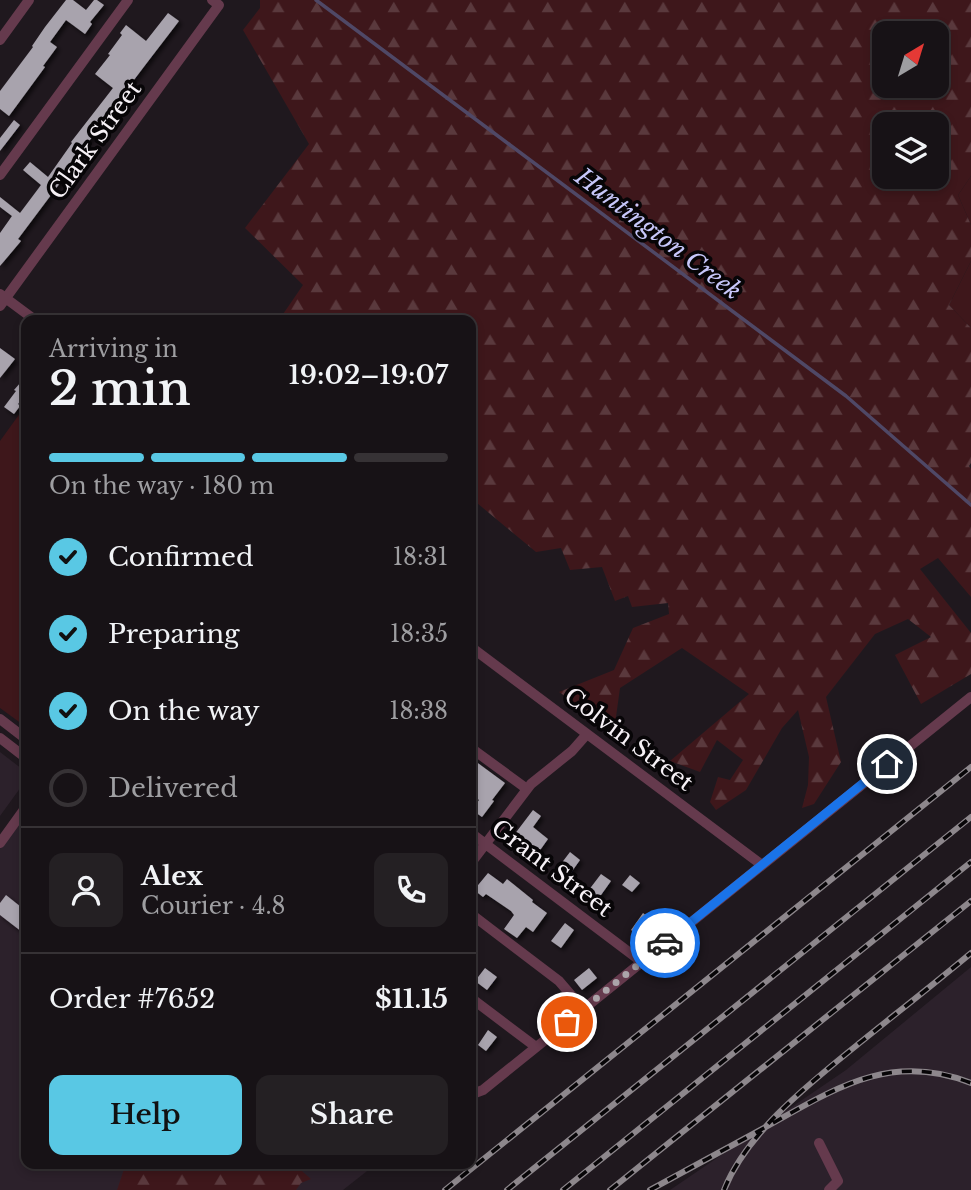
<!DOCTYPE html>
<meta charset="utf-8">
<style>
:root{--surface:#171216;--page:#242023;--text:#f1f3f6;--muted:#9e9ea1;--line:#363235;--accent:#59c8e4}
body{margin:0;font-family:"Libre Baskerville",serif;background:var(--page);color:var(--text);height:100vh;display:flex;flex-direction:column;font-size:26px;white-space:nowrap}
*{box-sizing:border-box;margin:0}
p{font-size:23px;color:var(--muted)}
.icon{flex:none;width:38px;height:38px;fill:none;stroke:currentColor;stroke-width:2;stroke-linecap:round;stroke-linejoin:round}
.map{position:relative;flex:1;overflow:hidden}
.details{position:absolute;left:21px;top:315px;width:455px;height:854px;display:flex;flex-direction:column;background:var(--surface);border-radius:14px;box-shadow:0 4px 10px #0003,0 0 0 2px var(--line)}
.details>*{flex:none}
.needle{width:46px;rotate:38deg}
.buttons{position:absolute;left:872px;top:21px;display:grid;gap:14px}
.buttons a{display:grid;place-items:center;width:77px;height:77px;border-radius:14px;background:var(--surface);box-shadow:0 4px 10px #0003,0 0 0 2px var(--line);font-size:35px}
.pin{position:absolute;display:grid;place-items:center;width:60px;height:60px;color:#fff;margin:-30px;border:4px solid #fff;border-radius:50%;box-shadow:0 2px 7px #0007}
.courier{position:absolute;display:grid;place-items:center;width:70px;height:70px;margin:-35px;border:5px solid #1a73e8;border-radius:50%;background:#fff;color:#222;box-shadow:0 2px 9px #0007}
.head em{font-style:normal;font-weight:600}
.head div{display:flex;flex-direction:column-reverse}
.head{display:flex;align-items:center;justify-content:space-between;height:119px;padding:0 28px}
h1{font-size:46px;font-weight:600;line-height:52px}
.bar{display:grid;grid-template-columns:repeat(4,1fr);gap:10px 7px;align-content:center;height:84px;padding:0 28px}
.bar i{height:9px;border-radius:5px;background:var(--line)}
.bar .on{background:var(--accent)}
.bar p{grid-column:span 4}
.line{display:flex;align-items:center;gap:18px;padding:0 28px;border-top:2px solid var(--line)}
.line div{flex:1}
.round{display:grid;place-items:center;flex:none;width:74px;height:74px;border-radius:14px;background:var(--page)}
ol{padding:0 28px;list-style:none}
li{display:flex;align-items:center;gap:21px;height:77px}
li p{margin-inline-start:auto}
li .icon{padding:7px;border-radius:50%;background:var(--accent);color:#111;stroke-width:4}
li:last-child{color:var(--muted)}
li i{width:38px;height:38px;border:4px solid var(--line);border-radius:50%}
.action{display:flex;gap:14px;margin-top:auto;padding:14px 28px}
.action a{flex:1;height:80px;border-radius:14px;background:var(--accent);color:#111;font-size:28px;font-weight:600;line-height:80px;text-align:center}
.action a+a{background:var(--page);color:var(--text)}
.map>svg:first-child{display:block}
</style>
<div class="map">
<svg width="971" height="1190" viewBox="0 0 971 1190">
<defs>
<pattern id="forest-firs" width="22" height="20" patternUnits="userSpaceOnUse" patternTransform="scale(1.75)"><rect width="22" height="20" fill="#3e171b"/><path d="M5 1l3.5 6h-7zM16 11l3.5 6h-7z" fill="#5a393d"/></pattern>
<filter id="shadow"><feDropShadow dx="3" dy="3" stdDeviation="2" flood-color="#0009"/></filter>
</defs>
<rect width="100%" height="100%" fill="#1f181e"/>
<!-- built -->
<path fill="#2c212b" d="M0,752L26,772V780L0,816Z
M26,807V1164H376L343,1190H0V843Z
M971,967V1190H670L846,1070Z"/>
<!-- green -->
<path fill="#3e171b" d="M971,176V225L958,195Z
M971,261V328L949,305Z
M26,405V727L0,708V441Z"/>
<!-- forest -->
<path fill="url(#forest-firs)" fill-rule="evenodd" d="M260,0H971V176L958,195L971,225V261L949,305L971,328V463L969,466L971,469V597L938,558L920,569L971,633V674L921,704L895,655L931,637L908,619L875,634L826,697L841,762L814,804L802,808L808,785L809,757L798,710L782,728L746,790L716,810L710,802L718,777L730,780L743,760L717,740L700,772L670,761L749,694L682,648L620,688L614,731L559,692L614,670L633,628L669,614L668,603L632,607L628,596L615,601L602,567L570,570L561,548L536,552L471,498V320H279L303,285L245,228L309,144L243,30L260,8ZM936,33V86H884V33ZM936,124V177H884V124Z
M123,1164H294L311,1179L301,1183L296,1190H117L125,1166Z"/>
<g fill="none" stroke-linecap="round" stroke-linejoin="round">
<!-- stream -->
<path stroke="#4f4866" stroke-width="3.5" d="M316,0L846,396L971,505"/>
</g>
<!-- building -->
<path fill="#a8a3ad" filter="url(#shadow)" d="M66,0H73L86,10L94,0H97L104,5L90,22L92,24L85,34L66,20L50,42L57,47L43,66L45,67L9,116L0,109V91L33,47L32,46L45,27Z
M168,13L179,21L146,64L121,97L123,98L78,155L79,156L65,175H66L18,239L21,241L0,266V233L12,216L0,207V197L20,213L41,185L23,170L30,162L48,177L72,143L71,142L113,88L95,74L110,55L108,54L122,35L120,33L126,25L146,41Z
M14,120L20,125L0,151V138Z
M0,348L15,359L0,378Z
M21,382L26,386V393L18,404L20,406L14,414L4,407L16,391L14,390Z
M471,758L505,783L492,800L494,801L482,817L472,810L479,800L471,793V778L475,772L471,769Z
M533,810L541,816L533,827L548,839L538,853L514,835Z
M570,852L580,860L565,881L554,873Z
M488,873L503,884L507,879L533,900L532,902L547,913L533,932L526,927L517,938L504,929L514,915L511,911L486,894L483,897L474,890Z
M601,874L611,881L596,902L585,895Z
M630,875L640,883L632,892L622,885Z
M6,895L26,911V935L0,915V903Z
M643,913L653,921L641,937L631,930Z
M565,923L574,930L561,948L551,941Z
M485,968L497,977L487,990L475,981Z
M589,968L597,978L582,990L574,980Z
M488,1030L497,1037L486,1051L478,1045Z"/>
<g fill="none" stroke-linecap="round" stroke-linejoin="round">
<!-- minor -->
<path stroke="#653a4d" stroke-width="10" d="M0,40L29,0
M0,175L128,0
M0,294L35,320
M0,306L219,5L212,0
M471,647L762,865
M0,719L26,739
M0,738L26,758
M471,748L527,789
M471,833L642,962
M0,843L26,807
M471,863L531,784L572,751L587,734
M471,914L559,981L583,1009
M471,998L536,1047
M471,1092L475,1093L483,1090L971,697
M819,1143L838,1181L829,1190"/>
<!-- rail casing -->
<g stroke="#8d878c" stroke-width="6">
<path id="rail" d="M445,1190L971,767
M507,1190L971,817
M563,1190L971,862
M610,1190L971,901
M650,1190C688,1169 726,1149 764,1128C833,1090 889,1051 971,1083
M724,1190C748,1130 813,1081 862,1041C898,1012 935,983 971,953"/>
</g>
<!-- rail -->
<use href="#rail" stroke="#070507" stroke-width="3.5" stroke-dasharray="10" stroke-linecap="butt"/>
</g>
<g fill="none" stroke-linecap="round" stroke-linejoin="round">
<!-- done -->
<path stroke="#aba5aa" stroke-width="7" stroke-dasharray="0 12.6" d="M567,1022L665,943"/>
<!-- route -->
<path stroke="#1a73e8" stroke-width="9" d="M665,943L887,764"/>
</g>
<g text-anchor="middle" stroke-width="7" stroke-linejoin="round" paint-order="stroke">
<!-- street labels -->
<g font-size="23" fill="#f6f1f6" stroke="#070507">
<text transform="translate(95 140) rotate(-54)" y="8">Clark Street</text>
<text transform="translate(629 739) rotate(37)" y="8">Colvin Street</text>
<text transform="translate(552 868) rotate(37)" y="8">Grant Street</text>
</g>
<!-- water labels -->
<g font-size="24" font-style="italic" fill="#c7c7fa" stroke="#070507">
<text transform="translate(658 234) rotate(37)" y="8">Huntington Creek</text>
</g>
</g>
</svg>
<div class="buttons">
<a><svg class="needle" viewBox="-14 -14 28 28"><path d="M0-13l5 13h-10z" fill="#e53935"/><path d="M0 13l5-13h-10z" fill="#9e9ea1"/></svg></a>
<a><svg class="icon" aria-label="layers" viewBox="0 0 24 24"><path d="M12 4l9 5-9 5-9-5zM3 14l9 5 9-5"/></svg></a>
</div>
<div class="pin" style="left:567px;top:1022px;background:#ea580c"><svg class="icon" aria-label="bag" viewBox="0 0 24 24"><path d="M5 8h14l-1 12H6zM9 8a3 3 0 0 1 6 0"/></svg></div>
<div class="pin" style="left:887px;top:764px;background:#1f2937"><svg class="icon" aria-label="home" viewBox="0 0 24 24"><path d="M3 11l9-7 9 7M6 9v11h12V9"/></svg></div>
<div class="courier" style="left:665px;top:943px"><svg class="icon" aria-label="car" viewBox="0 0 24 24"><path d="M5 17H2v-5l4-1 3-4h7l3 4 3 1v5h-3M9 17h6M6 11h13"/><circle cx="7" cy="17" r="2"/><circle cx="17" cy="17" r="2"/></svg></div>
<section class="details">
<div class="head"><div><h1>2 min</h1><p>Arriving in</p></div><em>19:02–19:07</em></div>
<div class="bar"><i class="on"></i><i class="on"></i><i class="on"></i><i></i><p>On the way · 180 m</p></div>
<ol>
<li><svg class="icon" aria-label="check" viewBox="0 0 24 24"><path d="M5 12l5 5 9-10"/></svg>Confirmed<p>18:31</p></li>
<li><svg class="icon" aria-label="check" viewBox="0 0 24 24"><path d="M5 12l5 5 9-10"/></svg>Preparing<p>18:35</p></li>
<li><svg class="icon" aria-label="check" viewBox="0 0 24 24"><path d="M5 12l5 5 9-10"/></svg>On the way<p>18:38</p></li>
<li><i></i>Delivered</li>
</ol>
<div class="line" style="height:126px"><a class="round"><svg class="icon" aria-label="person" viewBox="0 0 24 24"><circle cx="12" cy="8" r="4"/><path d="M4 21q1-7 8-7t8 7"/></svg></a><div><b>Alex</b><p>Courier · 4.8</p></div><a class="round"><svg class="icon" aria-label="phone" viewBox="0 0 24 24"><path d="M5 4h4l2 5-3 2q2 4 5 5l2-3 5 2v4C11 20 4 13 5 4z"/></svg></a></div>
<div class="line" style="height:91px"><div>Order #7652</div><b>$11.15</b></div>
<div class="action"><a>Help</a><a>Share</a></div>
</section>
</div>
